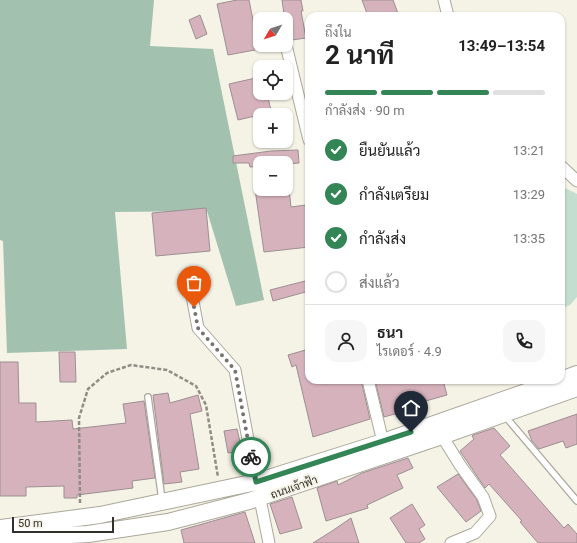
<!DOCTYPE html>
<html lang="th">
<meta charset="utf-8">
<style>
:root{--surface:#fff;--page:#f6f6f6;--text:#222;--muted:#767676;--line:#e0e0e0;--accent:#348556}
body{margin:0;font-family:Roboto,Sarabun,sans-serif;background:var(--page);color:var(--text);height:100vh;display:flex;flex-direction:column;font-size:15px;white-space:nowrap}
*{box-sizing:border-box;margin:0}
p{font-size:13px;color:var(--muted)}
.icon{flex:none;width:22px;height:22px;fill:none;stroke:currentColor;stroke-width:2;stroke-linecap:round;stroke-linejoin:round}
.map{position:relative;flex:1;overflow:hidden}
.side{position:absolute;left:305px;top:12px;width:260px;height:372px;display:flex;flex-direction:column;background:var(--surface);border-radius:12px;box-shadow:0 1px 3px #0004}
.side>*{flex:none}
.needle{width:26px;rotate:231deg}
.fabs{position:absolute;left:253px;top:12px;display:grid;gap:8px}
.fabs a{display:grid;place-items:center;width:40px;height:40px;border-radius:8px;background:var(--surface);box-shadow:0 1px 3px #0004;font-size:20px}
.scale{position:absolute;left:12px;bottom:10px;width:102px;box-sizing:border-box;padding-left:4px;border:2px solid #31302c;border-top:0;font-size:11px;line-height:14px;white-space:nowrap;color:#31302c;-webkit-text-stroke:3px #f5f2e6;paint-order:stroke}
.pin{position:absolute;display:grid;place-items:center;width:34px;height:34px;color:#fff;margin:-41px -17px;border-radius:50% 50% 50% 0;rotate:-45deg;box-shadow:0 0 4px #0007}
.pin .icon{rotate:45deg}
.courier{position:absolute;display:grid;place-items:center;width:40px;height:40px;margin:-20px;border:3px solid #348556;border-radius:50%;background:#fff;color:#222;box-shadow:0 1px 5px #0007}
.summary em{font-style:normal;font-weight:700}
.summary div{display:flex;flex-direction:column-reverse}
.summary{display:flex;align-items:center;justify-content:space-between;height:68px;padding:0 20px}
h1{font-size:26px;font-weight:700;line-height:30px}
.bar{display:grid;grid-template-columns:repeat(4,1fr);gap:6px 4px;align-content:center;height:48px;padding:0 20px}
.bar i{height:5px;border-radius:3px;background:var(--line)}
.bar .selected{background:var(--accent)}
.bar p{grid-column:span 4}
.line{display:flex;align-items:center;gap:10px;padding:0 20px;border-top:1px solid var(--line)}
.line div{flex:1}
.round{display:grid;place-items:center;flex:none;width:42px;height:42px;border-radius:12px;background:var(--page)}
ol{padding:0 20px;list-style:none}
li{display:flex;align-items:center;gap:12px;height:44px}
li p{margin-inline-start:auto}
li .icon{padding:4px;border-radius:50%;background:var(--accent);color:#fff;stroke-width:4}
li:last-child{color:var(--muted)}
li i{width:22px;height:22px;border:2px solid var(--line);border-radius:50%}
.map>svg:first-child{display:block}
</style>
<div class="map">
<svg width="577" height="543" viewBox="0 0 577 543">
<rect width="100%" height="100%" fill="#f5f2e6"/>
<!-- green -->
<path fill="#c3ddce" d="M561,186L577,194V297L570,305L561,309Z"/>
<!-- forest -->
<path fill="#a2c2af" d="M0,0H154L150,46L213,49L264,300L236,306L207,211L115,212L127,349L7,353L3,241L0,240Z"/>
<!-- building -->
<path fill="#d6b2bc" stroke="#9c8f92" d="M237,0H249L256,35L260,34V49L228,55L217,4Z
M282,0H301L303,11H301L306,38L292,40L287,14H284Z
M362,0H393L399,16H368Z
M200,15L207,34L196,39L189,20Z
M260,77V93H267L272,115H259L238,120L229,84Z
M298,150L299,163L286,164V163H260V166L250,167L249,163H233V156L271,151Z
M255,189H289L291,207L306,205L309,228V247L264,252Z
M206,208L210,251L156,256L152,213Z
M309,280V291L273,301L270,290Z
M309,349V380H325L326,384L338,380H361L370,419L313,437L296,365L292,367L288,355Z
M59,352H75L76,382H60Z
M0,362H18L19,403H36V422L72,420L73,429L126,423L123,404L144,401L155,478L132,481L133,488L77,495V498H64V486L26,487V496H0Z
M375,380H443L447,395L408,406L409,410L384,417Z
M168,393L170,403L198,395L202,411L190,414L199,469L180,472L182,482L164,484L153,395Z
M577,414V444L566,448L563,441L539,449L532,441L528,431Z
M494,428L510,446L500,455L564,528L568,524L577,534V543H538L520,522L522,521L489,484L485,488L460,451L474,439L472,436L473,435Z
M237,429L242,451L228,453L224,431Z
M408,458L413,468L397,475L403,488L367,505L368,508L326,521L317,488L337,481L338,485L362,473Z
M458,474L477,500L481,511L466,522L437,487Z
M292,497L302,528L280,534L270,504Z
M412,504L425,525L419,529L425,539L419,543H406L390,518Z
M245,512L255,543H184L181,530Z
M351,518L359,543H313L332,531Z"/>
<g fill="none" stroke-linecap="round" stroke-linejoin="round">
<!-- lane casing -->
<g stroke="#aba89c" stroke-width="8">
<path id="lane" d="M148,397L162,500
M505,416L577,501"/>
</g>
<!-- street casing -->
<g stroke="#aba89c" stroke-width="13">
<path id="street" d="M444,0L448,16
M286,45L309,140
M561,166L577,181
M192,296L198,328L235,370L256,482
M368,380L383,442
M442,436L460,465L483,497L490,516L475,533L451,543
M260,499L269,543"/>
</g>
<!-- secondary casing -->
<g stroke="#aba89c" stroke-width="18">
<path id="secondary" d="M561,380L577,374
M0,528L100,515L256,482L383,442L560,380
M0,539L88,534L168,522L249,501L442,436L577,388"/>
</g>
<!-- path -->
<path stroke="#8f8d85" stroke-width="2.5" stroke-dasharray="4 2" stroke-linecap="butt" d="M80,503L79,418L88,389L107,373L131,365L167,370L196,386L206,405L218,477"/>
<!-- lane -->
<use href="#lane" stroke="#fff" stroke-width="5.5"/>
<!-- street -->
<use href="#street" stroke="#fff" stroke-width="11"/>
<!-- secondary -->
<use href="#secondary" stroke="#fff" stroke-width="16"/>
</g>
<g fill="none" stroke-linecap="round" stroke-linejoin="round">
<!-- done -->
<path stroke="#76746d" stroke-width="4" stroke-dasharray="0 7.2" d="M194,307L198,328L235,370L251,457"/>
<!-- route -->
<path stroke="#348556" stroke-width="5" d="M251,457L256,482L411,432"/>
</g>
<g text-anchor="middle" stroke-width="4" stroke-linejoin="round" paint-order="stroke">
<!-- street labels -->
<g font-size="11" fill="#31302c" stroke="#f5f2e6">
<text transform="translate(294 487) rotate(-19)" y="4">ถนนเจ้าฟ้า</text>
</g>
</g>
</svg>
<div class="fabs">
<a><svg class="needle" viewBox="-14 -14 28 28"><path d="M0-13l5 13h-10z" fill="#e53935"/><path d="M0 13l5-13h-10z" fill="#767676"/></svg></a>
<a><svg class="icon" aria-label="locate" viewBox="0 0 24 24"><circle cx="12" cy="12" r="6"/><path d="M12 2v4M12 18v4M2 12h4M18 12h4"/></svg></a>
<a>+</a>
<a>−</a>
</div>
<div class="scale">50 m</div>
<div class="pin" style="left:194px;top:307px;background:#ea580c"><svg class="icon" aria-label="bag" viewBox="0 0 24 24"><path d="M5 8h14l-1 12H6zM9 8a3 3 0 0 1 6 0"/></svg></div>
<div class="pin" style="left:411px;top:432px;background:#1f2937"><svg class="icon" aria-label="home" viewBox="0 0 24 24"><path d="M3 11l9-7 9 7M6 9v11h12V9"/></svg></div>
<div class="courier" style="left:251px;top:457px"><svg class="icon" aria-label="bike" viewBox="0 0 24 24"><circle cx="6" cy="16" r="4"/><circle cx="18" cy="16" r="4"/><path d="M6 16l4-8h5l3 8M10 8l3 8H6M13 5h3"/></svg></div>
<section class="side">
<div class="summary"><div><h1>2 นาที</h1><p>ถึงใน</p></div><em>13:49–13:54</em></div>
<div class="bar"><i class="selected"></i><i class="selected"></i><i class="selected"></i><i></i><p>กำลังส่ง · 90 m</p></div>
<ol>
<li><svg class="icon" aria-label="check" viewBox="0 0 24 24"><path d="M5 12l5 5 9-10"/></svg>ยืนยันแล้ว<p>13:21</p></li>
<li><svg class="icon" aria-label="check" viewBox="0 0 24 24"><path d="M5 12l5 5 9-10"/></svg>กำลังเตรียม<p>13:29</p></li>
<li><svg class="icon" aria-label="check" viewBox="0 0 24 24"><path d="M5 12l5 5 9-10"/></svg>กำลังส่ง<p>13:35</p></li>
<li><i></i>ส่งแล้ว</li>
</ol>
<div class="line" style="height:72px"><a class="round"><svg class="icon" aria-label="person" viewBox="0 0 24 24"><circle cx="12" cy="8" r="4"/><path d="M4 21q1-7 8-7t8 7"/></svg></a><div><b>ธนา</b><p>ไรเดอร์ · 4.9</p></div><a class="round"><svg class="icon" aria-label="phone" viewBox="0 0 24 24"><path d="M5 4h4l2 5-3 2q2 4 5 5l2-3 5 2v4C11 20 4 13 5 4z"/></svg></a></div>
</section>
</div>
